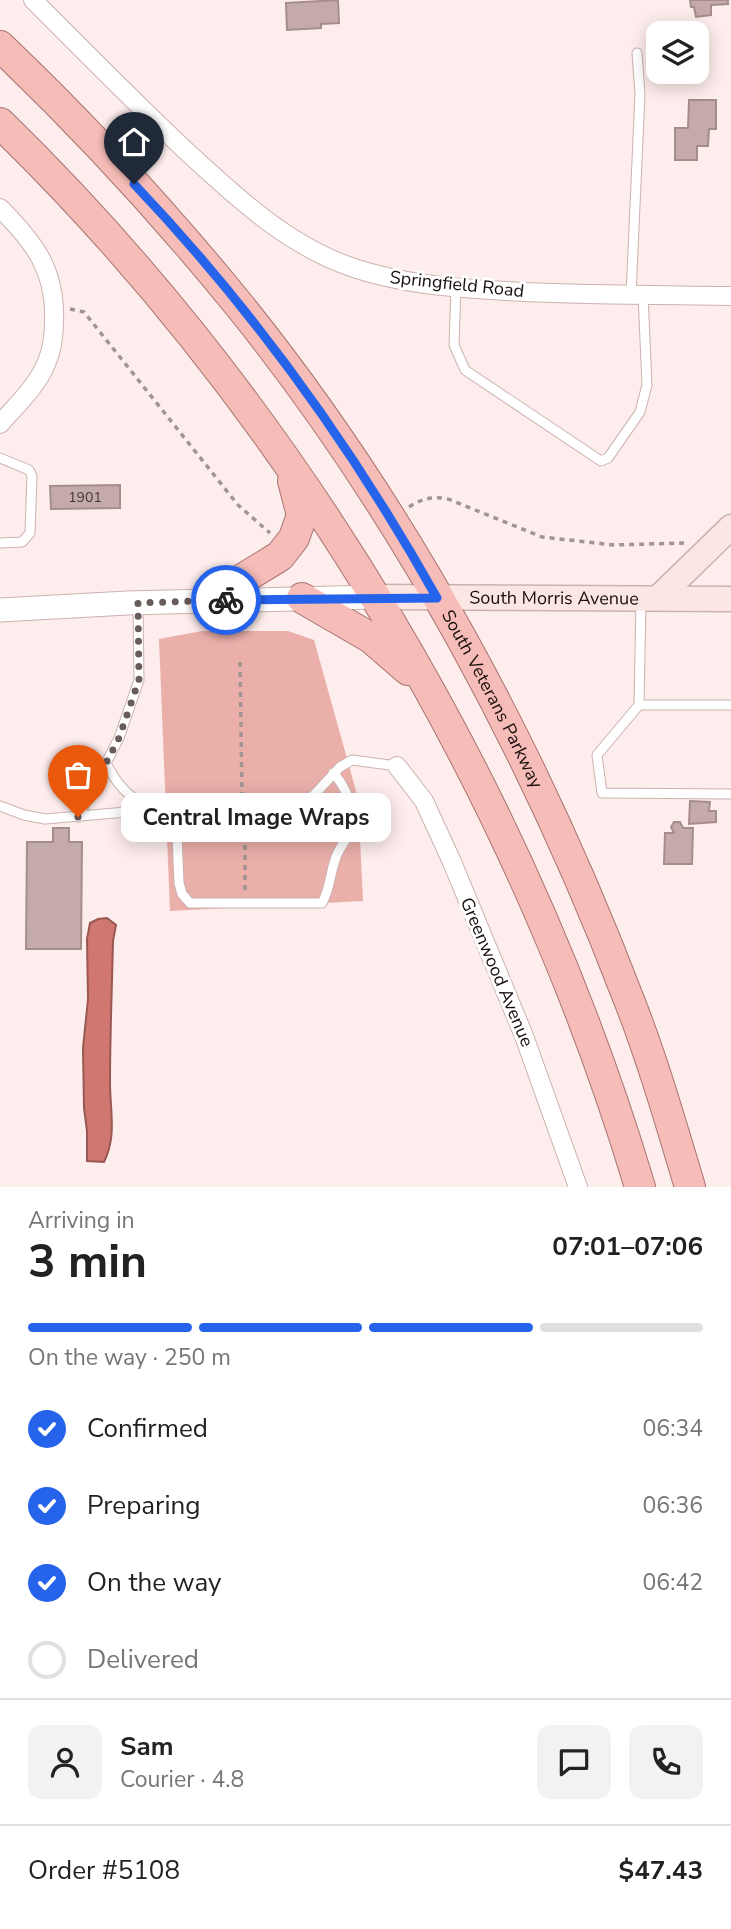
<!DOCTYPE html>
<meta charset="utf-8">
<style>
:root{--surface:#fff;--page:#f2f2f2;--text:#222;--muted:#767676;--line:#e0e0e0;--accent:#2563eb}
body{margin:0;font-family:"Nunito Sans",sans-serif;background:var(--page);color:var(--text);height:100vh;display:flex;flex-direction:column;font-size:26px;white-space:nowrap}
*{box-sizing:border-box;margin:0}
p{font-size:23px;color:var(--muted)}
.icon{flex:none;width:38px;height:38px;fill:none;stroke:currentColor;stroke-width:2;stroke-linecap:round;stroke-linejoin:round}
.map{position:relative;height:1187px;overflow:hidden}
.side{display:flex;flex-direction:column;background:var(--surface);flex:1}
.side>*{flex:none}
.tools{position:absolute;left:646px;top:21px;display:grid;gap:14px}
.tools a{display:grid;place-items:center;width:63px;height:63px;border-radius:14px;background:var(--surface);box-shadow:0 4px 18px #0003;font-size:35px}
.pin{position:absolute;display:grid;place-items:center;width:60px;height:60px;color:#fff;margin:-72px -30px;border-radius:50% 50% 50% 0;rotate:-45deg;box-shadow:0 0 7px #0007}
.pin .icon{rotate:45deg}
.courier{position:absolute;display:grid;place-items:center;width:70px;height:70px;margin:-35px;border:5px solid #2563eb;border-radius:50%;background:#fff;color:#222;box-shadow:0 2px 9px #0007}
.bubble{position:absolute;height:49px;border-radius:14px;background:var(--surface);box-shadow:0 4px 18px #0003;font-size:23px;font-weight:700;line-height:49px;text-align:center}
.summary em{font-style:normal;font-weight:700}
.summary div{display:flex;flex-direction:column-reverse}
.summary{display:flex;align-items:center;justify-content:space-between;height:119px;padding:0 28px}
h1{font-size:46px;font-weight:700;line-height:52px}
.bar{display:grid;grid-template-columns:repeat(4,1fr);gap:10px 7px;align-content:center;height:84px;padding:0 28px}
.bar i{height:9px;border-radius:5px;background:var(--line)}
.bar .selected{background:var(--accent)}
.bar p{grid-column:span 4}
.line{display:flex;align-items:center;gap:18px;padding:0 28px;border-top:2px solid var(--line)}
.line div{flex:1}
.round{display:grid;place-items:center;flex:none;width:74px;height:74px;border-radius:14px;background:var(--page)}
ol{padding:0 28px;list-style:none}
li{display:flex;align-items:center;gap:21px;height:77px}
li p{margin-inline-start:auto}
li .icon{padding:7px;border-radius:50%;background:var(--accent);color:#fff;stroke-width:4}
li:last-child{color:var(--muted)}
li i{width:38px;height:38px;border:4px solid var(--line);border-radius:50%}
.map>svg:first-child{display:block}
</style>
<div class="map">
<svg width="731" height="1187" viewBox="0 0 731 1187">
<rect width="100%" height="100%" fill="#fdedec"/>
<!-- green -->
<path fill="#ebafaa" d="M202,631H288L314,640L358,798L363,901L170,911L159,639Z"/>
<!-- water -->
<path fill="#d17771" stroke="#995853" stroke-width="2" d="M107,918L116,925L113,941C112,988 110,1035 110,1082C110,1111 117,1136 104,1162L87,1161V1131L84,1108L83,1048L88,999L87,939L90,923L98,919Z"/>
<!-- building -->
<path fill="#c4aba9" stroke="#a58d8a" stroke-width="2" d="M338,0L339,23L321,24V28L287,30L286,3Z
M690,0H728V4L711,5V15L696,17L694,7H691Z
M689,100H716V129H709L708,146H697V160H675V128H688Z
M120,485V508L51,509L50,486Z
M690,801L710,802L709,811H716V822L689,824Z
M674,822H680L683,828H693L692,864H664L665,833H674L671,827Z
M53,828H69V842H82L81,949H26L27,842H53Z"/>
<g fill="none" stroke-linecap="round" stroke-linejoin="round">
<!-- service casing -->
<g stroke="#cbb2af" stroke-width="11">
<path id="service" d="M456,287L454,345L465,370L601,461L608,458L640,412L647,385L643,295
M631,295L640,94L637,53
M0,458L29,470L32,476L30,533L22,542L0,543
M641,600L639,705L597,755L602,793L731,794
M639,705H731
M106,763C118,787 128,795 150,810
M0,806L24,815L45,819L150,810L265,809L290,806L313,796L340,767L352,760L397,766
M176,809L179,883L182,894L190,903H322C330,889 330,874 335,860C338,849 347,840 350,830C356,811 346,786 333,773
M78,817L119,738L139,680L138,605"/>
</g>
<!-- minor casing -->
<g stroke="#cbb2af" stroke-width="20">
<path id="minor" d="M33,0C83,50 132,100 184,149C234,195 285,244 351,267C406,286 467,289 524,292C593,295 662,295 731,296
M0,208C34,242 56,270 54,321C54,335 52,351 46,364C37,386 16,406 0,424
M397,766L424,801L452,862L524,1036L578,1187"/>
</g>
<!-- tertiary casing -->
<g stroke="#cbb2af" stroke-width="25">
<path id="tertiary" d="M0,610L127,603L374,597"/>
</g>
<!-- secondary casing -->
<g stroke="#cbb2af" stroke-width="27">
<g id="secondary">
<path id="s1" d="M374,597L731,599"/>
<path d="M658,598L731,527"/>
</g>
</g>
<!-- trunk casing -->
<g stroke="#a77470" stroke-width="32">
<g id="trunk">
<path id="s2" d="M0,46C85,127 165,214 239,305C405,511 535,754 629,1000C653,1061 671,1124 690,1187"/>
<path d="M0,123C294,409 522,794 640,1187"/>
<path d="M302,598L371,638L408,670"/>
<path d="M208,600L280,556L294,538L302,515L293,481"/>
</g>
</g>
<!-- path -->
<path stroke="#a19493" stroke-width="3.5" stroke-dasharray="5 5" stroke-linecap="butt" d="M70,309L84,312L238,505L270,533
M409,507C423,498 433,496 448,499L542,537L614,545L684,543
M240,662L242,796
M245,890V821"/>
<!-- service -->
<use href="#service" stroke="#fff" stroke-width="9"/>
<!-- minor -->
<use href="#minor" stroke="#fff" stroke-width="18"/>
<!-- tertiary -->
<use href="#tertiary" stroke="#fff" stroke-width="23"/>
<!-- secondary -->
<use href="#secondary" stroke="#fce6e4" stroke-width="24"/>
<!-- trunk -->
<use href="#trunk" stroke="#f6bcb7" stroke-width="30"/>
</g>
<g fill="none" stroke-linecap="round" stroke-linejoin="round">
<!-- done -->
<path stroke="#685c5b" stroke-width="7" stroke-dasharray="0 12.6" d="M78,817L119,738L139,680L138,603L226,600"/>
<!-- route -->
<path stroke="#2563eb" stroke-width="9" d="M134,184C251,307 354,450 437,598L226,600"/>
</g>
<g text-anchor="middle" stroke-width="6" stroke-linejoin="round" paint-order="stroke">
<!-- number labels -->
<g font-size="14" fill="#423534">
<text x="85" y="502">1901</text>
</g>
<!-- street labels -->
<g font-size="18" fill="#170e0d" stroke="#fff">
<text transform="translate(457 284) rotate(6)" y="6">Springfield Road</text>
<text dy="6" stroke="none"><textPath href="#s1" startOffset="180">South Morris Avenue</textPath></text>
<text dy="6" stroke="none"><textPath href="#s2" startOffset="822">South Veterans Parkway</textPath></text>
<text transform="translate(497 972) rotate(67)" y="6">Greenwood Avenue</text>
</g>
</g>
</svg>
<div class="tools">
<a><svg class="icon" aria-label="layers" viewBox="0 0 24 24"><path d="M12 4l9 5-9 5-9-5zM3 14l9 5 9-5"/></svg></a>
</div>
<div class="pin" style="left:78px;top:817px;background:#ea580c"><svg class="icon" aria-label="bag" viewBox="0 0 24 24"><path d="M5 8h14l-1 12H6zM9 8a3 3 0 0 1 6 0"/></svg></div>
<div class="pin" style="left:134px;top:184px;background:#1f2937"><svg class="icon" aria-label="home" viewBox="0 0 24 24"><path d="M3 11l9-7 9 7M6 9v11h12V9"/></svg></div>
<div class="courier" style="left:226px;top:600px"><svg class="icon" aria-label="bike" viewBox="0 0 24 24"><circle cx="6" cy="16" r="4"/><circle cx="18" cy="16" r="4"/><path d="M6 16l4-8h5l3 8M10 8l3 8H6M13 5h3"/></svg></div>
<div class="bubble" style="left:121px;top:793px;width:270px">Central Image Wraps</div>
</div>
<section class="side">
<div class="summary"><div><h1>3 min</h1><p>Arriving in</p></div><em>07:01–07:06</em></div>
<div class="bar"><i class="selected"></i><i class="selected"></i><i class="selected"></i><i></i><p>On the way · 250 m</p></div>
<ol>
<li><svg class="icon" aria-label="check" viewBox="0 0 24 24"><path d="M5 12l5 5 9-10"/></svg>Confirmed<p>06:34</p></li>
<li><svg class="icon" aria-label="check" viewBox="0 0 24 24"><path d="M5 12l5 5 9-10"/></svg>Preparing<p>06:36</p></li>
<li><svg class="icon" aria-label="check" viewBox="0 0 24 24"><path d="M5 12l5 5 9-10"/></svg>On the way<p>06:42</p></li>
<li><i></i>Delivered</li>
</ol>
<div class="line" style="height:126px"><a class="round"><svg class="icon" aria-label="person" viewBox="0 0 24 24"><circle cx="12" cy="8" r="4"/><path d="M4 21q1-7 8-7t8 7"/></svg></a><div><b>Sam</b><p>Courier · 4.8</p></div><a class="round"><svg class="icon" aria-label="chat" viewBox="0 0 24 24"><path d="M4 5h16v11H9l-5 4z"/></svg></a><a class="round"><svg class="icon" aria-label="phone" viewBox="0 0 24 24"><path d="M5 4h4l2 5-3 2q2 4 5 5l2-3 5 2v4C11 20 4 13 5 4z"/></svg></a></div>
<div class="line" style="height:91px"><div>Order #5108</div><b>$47.43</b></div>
</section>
